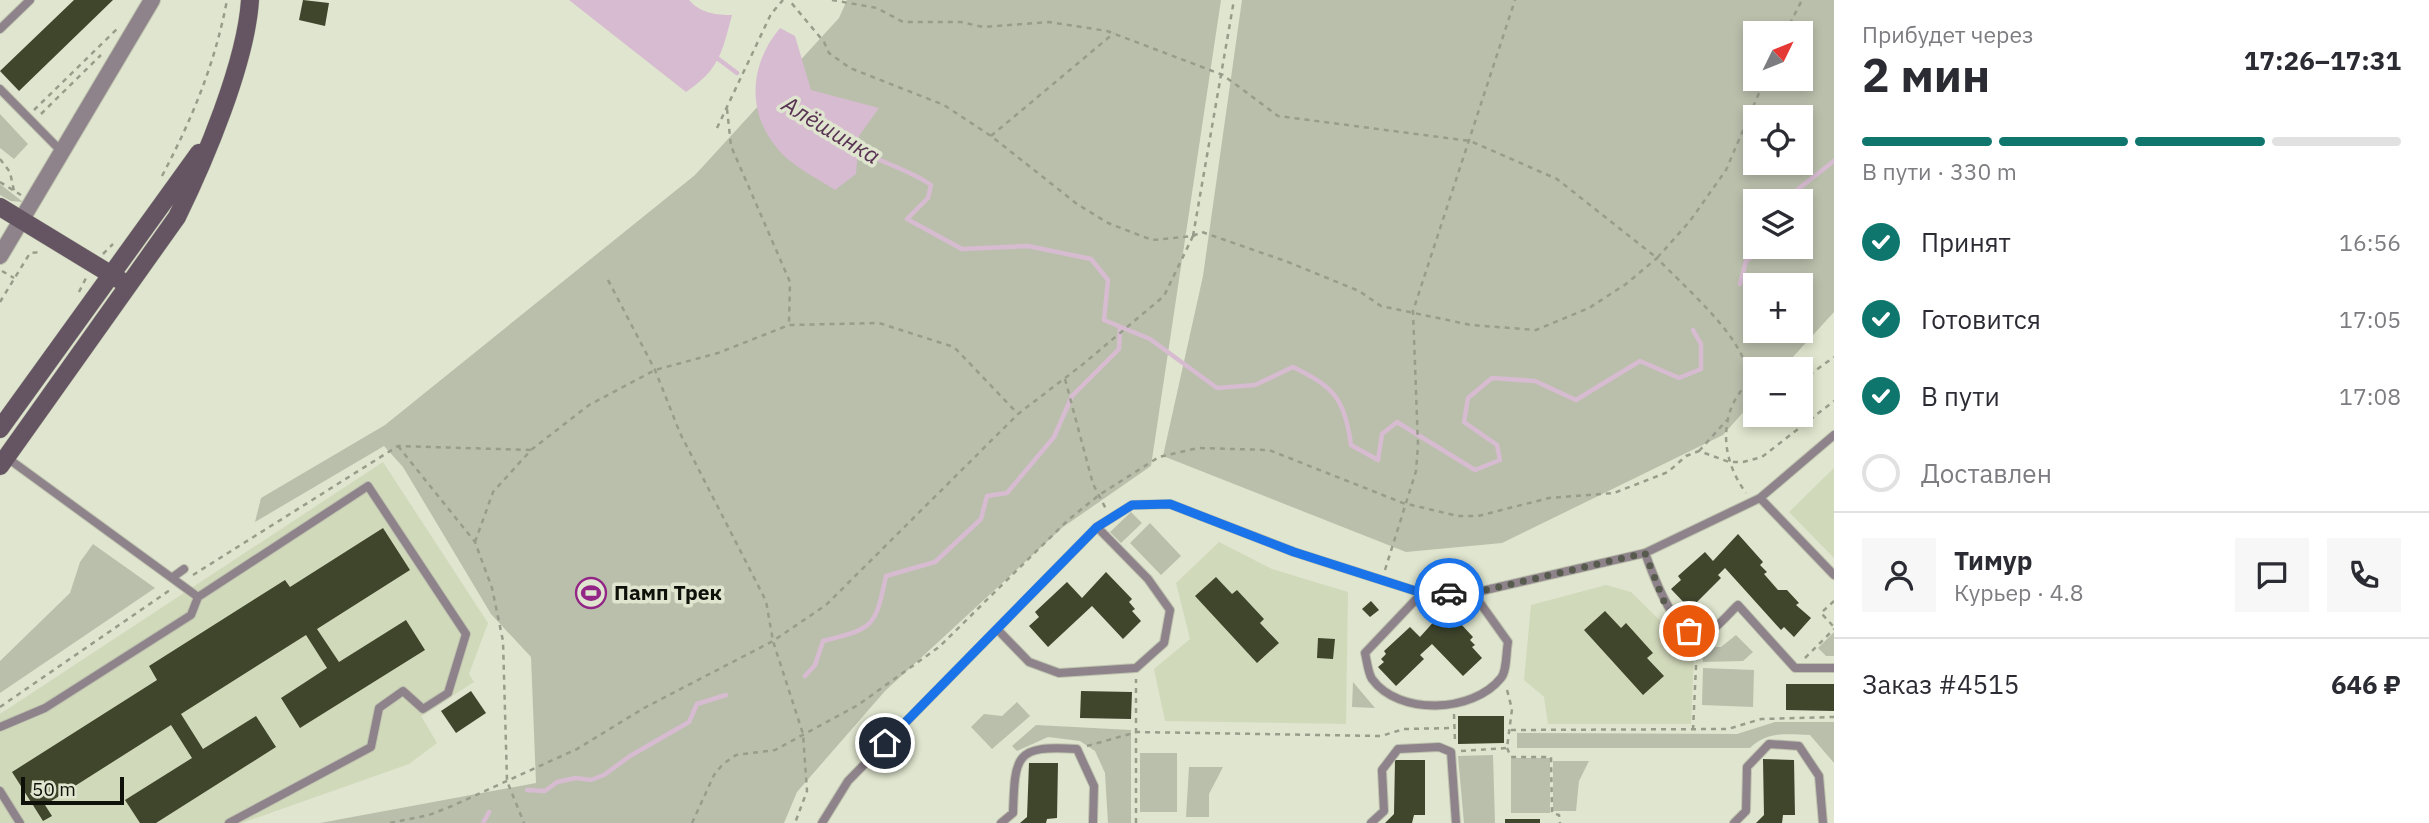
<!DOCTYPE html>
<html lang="ru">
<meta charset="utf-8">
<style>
:root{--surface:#fff;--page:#f7f7f7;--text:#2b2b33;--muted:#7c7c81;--line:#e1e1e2;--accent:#0f766e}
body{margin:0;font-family:"IBM Plex Sans",sans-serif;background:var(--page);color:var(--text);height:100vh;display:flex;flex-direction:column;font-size:26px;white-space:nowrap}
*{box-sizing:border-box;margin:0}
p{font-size:23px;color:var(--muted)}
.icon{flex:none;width:38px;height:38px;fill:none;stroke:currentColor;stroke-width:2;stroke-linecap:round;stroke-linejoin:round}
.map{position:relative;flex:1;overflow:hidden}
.drawer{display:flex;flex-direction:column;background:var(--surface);width:595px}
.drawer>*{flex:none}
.needle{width:46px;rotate:47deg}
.tools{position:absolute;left:1743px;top:21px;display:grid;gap:14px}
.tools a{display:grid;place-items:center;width:70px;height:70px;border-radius:0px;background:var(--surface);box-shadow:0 4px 10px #0003;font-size:35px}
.scale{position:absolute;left:21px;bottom:18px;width:103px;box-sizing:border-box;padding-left:7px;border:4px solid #0e1109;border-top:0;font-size:19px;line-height:24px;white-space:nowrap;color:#0e1109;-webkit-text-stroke:5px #dfe5ce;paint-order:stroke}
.pin{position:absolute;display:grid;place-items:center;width:60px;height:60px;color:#fff;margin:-30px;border:4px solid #fff;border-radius:50%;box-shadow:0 2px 7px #0007}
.courier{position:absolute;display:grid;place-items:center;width:70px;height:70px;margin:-35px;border:5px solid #1a73e8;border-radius:50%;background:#fff;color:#222;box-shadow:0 2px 9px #0007}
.overview em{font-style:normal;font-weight:700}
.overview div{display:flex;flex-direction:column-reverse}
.overview{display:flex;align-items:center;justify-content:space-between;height:119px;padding:0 28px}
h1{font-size:46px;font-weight:700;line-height:52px}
.bar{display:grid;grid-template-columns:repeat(4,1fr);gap:10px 7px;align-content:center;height:84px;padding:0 28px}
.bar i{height:9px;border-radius:5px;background:var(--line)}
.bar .selected{background:var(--accent)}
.bar p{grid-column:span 4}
.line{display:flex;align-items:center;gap:18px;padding:0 28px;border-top:2px solid var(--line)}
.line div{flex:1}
.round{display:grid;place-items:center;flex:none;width:74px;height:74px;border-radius:0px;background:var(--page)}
ol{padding:0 28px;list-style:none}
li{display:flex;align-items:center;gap:21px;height:77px}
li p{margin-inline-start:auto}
li .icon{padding:7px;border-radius:50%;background:var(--accent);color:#fff;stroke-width:4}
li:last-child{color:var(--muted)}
li i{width:38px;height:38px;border:4px solid var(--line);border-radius:50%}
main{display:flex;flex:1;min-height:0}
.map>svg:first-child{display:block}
</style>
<main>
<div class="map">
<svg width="1834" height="823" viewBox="0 0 1834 823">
<rect width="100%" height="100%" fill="#dfe5ce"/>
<!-- built -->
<path fill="#d1d9bb" d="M383,462L488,623L469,674L474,682L421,716L437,743L409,764L242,823H0V714Z
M1834,468V558L1789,512Z
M1219,542L1272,569L1348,592L1346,724L1165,721L1154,669L1190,639L1176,583Z
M1606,585L1631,592L1694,654L1691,724H1548L1544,697L1524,680L1531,605Z"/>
<!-- green -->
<path fill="#babfac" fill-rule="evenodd" d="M847,0H1221L1151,466L1063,527L885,691L797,792L784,823H320L536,783L531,657L491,614L403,467L384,446L255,522L261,498L385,425L695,175L839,18Z
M1242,0H1834V312L1782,369H1755V399L1723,435L1502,543L1406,552L1163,456L1203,276ZM1755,33H1801V79H1755ZM1801,117V163H1755V117ZM1755,201H1801V247H1755ZM1755,285H1801V331H1755Z
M0,114L28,144L14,159L0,148Z
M0,184L23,202L11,201L0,195Z
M1131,512L1142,523L1121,543L1110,532Z
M1150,523L1181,556L1161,575L1130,543Z
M93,544L155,588L0,693V661L70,593L80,562Z
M1834,632V656H1826L1818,648Z
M1736,635L1753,652L1743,661L1703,662L1702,647H1721Z
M1703,668L1754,670L1753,707L1702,705Z
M1353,682L1375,708L1352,707Z
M1017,702L1030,716L992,749L971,727L984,714L1002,716Z
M1775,722H1834V763L1810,735C1786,734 1767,731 1750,748H1517V733L1737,734Z
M1036,725L1131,730V823H1108L1105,773L1095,751L1080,741L1048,737L1017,751L1012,746Z
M1177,753V812H1140V753Z
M1493,755L1495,823H1464L1458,756Z
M1511,758H1550V813H1511Z
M1553,761H1589L1579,781L1576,811H1553Z
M1189,767H1223L1209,794V817H1186Z"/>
<!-- water -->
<path fill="#d7bbd1" d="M569,0H689C700,13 716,15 732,15C722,52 720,69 686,92Z
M780,28L795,36L811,90L879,108L859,136L856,174L835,190C817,178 790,165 777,148C746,111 750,64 780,28Z"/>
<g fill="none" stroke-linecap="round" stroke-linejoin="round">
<!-- stream -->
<path stroke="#d7bbd1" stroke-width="4.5" d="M717,58L737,73
M855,147C879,163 907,168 931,185L928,198L907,219L962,249L1028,246L1091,259L1108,280L1104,320L1150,339L1217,388L1255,385L1293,367C1334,387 1345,399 1351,445L1378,460L1382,434L1397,422L1475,470L1500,460L1497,445L1464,422L1468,398L1492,378L1535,381L1576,400L1640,361L1679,378L1701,369V344L1693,330
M1792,201L1793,193L1834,161
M1740,284L1746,261L1767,247
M805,676L815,665L823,641C875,628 875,627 886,576L935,562L981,519L987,496L1007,493L1054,437L1072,396L1119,349L1120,328
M527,790L545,791L557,782L576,778L591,780L604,775L630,756L689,722L697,704L726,695
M483,823L489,812"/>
</g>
<!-- building -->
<path fill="#3f462c" d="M74,0H113L19,91L0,71Z
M303,0L329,3L325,26L299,20Z
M383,528L410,570L317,629L339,662L406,620L425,650L300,728L281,698L327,668L306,635L181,714L203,749L256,716L276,747L156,823H140L125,800L192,758L171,725L45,805L52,816L43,821L12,772L157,680L149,666L285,580L290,587Z
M1738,534L1763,562L1760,565L1767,572L1764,574L1778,590H1787L1799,603L1796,605L1811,618L1794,637L1784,627L1781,630L1725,568L1718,575L1721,578L1690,609L1671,589L1681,580L1678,576L1705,552L1713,561Z
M1106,572L1132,599L1129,602L1135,609L1132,611L1141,621L1123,639L1092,606L1048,647L1029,626L1039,617L1035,612L1067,582L1082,598Z
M1216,577L1232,594L1237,590L1264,619L1260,623L1279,643L1257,663L1195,596Z
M1371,601L1379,610L1370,617L1362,609Z
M1446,608L1473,637L1470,640L1475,645L1472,647L1482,658L1463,676L1432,644L1420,655L1424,659L1396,686L1378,667L1384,662L1381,659L1386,654L1384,651L1410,627L1420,637Z
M1605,611L1621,628L1626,623L1653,653L1647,658L1664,676L1643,695L1584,630Z
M1318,638L1335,639L1333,659L1317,658Z
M1786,684H1834V711L1786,710Z
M471,691L486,713L456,733L441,711Z
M1081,691L1132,692L1131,719L1080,718Z
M1458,716H1504V743L1458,744Z
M1763,759L1794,760L1795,815H1783L1782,823H1756L1764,815Z
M1395,760H1425V815H1414L1412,823H1385L1394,814Z
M1029,763H1058L1057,818L1047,819L1046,823H1020L1027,817Z
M1505,819H1540V823H1505Z"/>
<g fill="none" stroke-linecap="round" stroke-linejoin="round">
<!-- lane casing -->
<g stroke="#bec3ae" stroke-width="10">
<path id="lane" d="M0,29L30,0
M0,89L62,152
M6,457L198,597
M1760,498L1834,435
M1645,553C1652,572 1676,642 1704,634C1716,630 1728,614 1738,605L1795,668H1834
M173,577L184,569
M1422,593L1365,653C1367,661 1368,673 1372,679C1399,716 1473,713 1501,678C1507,671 1506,652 1508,642L1473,593
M997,629L1029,662L1059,673L1136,668L1164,643L1170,610L1148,579L1097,527
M0,727L45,708L191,615L198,597L368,486L466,634L448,693L423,709L403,691L379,708L371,747L229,823
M0,791L20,823
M822,823L848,781L1097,527L1132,505L1170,504L1294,552L1422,593H1473L1645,553L1760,498L1834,575
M1001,823L1013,813C1015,755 1015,745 1077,749L1094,786L1093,823
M1371,823L1384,811L1382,770L1398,749L1439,747L1451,752L1456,823
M1734,823L1746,811L1747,767L1769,744L1799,746L1819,776L1823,823"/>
</g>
<!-- street casing -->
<g stroke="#bec3ae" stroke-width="18">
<path id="street" d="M0,256L152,0"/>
</g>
<!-- secondary casing -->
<g stroke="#bec3ae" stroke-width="19">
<path id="secondary" d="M0,207L120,280
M0,429L199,153
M0,466L177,217C205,160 246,63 250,0"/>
</g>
<!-- path -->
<path stroke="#989d8b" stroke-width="2.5" stroke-dasharray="5 5" stroke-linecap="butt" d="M832,0L877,8L903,22H961L983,27L1049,22L1107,31L1223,75L1278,116L1470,141L1557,179L1657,258L1690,221L1726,170L1765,79
M1785,33L1802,0
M727,109L731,146L790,282L789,324
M34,110L117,29
M41,114L101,55
M717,128L771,14L783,0
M991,136L1114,33
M0,159L10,172L14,191
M162,176C192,119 215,64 227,0
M0,182L21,195
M1193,236L1202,232L1288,262L1359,291L1381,306L1471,325L1536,330L1589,308L1626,284L1657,258C1682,285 1742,335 1747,372C1748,385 1737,394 1732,406C1720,436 1727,467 1746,493
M1193,236L1234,0
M103,254L113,244
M2,271L14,278
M608,280L655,370L680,433L766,601L773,641L803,734L807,791L795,823
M79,292L87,276
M0,302L30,253L42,252
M1065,379L1093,484L1106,509
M1801,381L1834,357
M398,446L475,542L492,588L503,641L507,781L524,823
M1699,451L1727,420
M475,542L493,492L531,450L589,405L655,370L718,353L789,325L879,323L954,347L1018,414
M1385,570L1416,471L1418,445L1413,311L1515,0
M193,575L398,446L531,450
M1834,601L1821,613L1834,627
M1805,658L1834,629
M0,707L170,590
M1454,714L1455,742
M1511,730L1728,729L1761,719L1834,717
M1693,730L1697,645
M1087,746L1137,732L1381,736L1404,729L1455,728
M1507,748L1511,757H1551L1552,813L1559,815L1560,823
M1461,751L1507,748L1512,709L1506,686
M390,823L429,815L452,806L577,749L644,708L773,641L826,605L1018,414L1082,365L1164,296L1193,236L1152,240L1108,223L1077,204L991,136L944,105L850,68L829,53L824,42L789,0
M692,823L714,775L723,764L736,755L775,750L858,705L939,647L1068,520L1099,495L1159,457L1198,448L1269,450L1403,503L1458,516H1478L1549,498L1614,493L1668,472L1686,456L1699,451L1729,462H1743L1762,457L1834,401
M1136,823V679"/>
<!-- lane -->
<use href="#lane" stroke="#8e828b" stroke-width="8"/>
<!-- street -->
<use href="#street" stroke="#8e828b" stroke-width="16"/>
<!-- secondary -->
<use href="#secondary" stroke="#655562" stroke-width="18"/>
</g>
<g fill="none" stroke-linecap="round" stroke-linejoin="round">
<!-- done -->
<path stroke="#575b4e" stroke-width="7" stroke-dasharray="0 12.6" d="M1449,593H1473L1645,553L1665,604L1689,631"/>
<!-- route -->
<path stroke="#1a73e8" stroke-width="9" d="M885,743L1097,527L1132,505L1170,504L1294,552L1422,593H1449"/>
</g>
<!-- icons -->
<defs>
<g id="stadium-ring" transform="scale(1.575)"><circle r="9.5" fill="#dfe5ce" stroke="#932587" stroke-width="1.5"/><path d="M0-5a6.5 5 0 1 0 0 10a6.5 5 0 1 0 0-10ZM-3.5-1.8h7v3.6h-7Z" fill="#932587"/></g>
</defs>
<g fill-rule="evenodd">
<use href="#stadium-ring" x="591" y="593"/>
</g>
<g text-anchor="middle" stroke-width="7" stroke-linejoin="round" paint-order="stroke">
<!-- poi labels -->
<g font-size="21" font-weight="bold" fill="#0e1109" stroke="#dfe5ce" text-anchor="start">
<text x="614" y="600">Памп Трек</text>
</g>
<!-- water labels -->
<g font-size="23" font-style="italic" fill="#593353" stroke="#dfe5ce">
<text transform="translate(831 130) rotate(31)" y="8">Алёшинка</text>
</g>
</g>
</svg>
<div class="tools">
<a><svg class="needle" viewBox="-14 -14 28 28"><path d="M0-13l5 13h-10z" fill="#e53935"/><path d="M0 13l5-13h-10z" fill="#7c7c81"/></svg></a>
<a><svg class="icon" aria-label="locate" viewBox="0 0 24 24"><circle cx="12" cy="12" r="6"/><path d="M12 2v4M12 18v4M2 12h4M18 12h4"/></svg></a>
<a><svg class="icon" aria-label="layers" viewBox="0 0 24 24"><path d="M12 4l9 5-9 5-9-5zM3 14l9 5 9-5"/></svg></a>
<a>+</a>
<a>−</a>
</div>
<div class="scale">50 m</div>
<div class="pin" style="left:1689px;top:631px;background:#ea580c"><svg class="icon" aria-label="bag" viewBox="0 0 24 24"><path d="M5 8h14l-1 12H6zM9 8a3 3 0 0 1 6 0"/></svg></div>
<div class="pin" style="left:885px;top:743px;background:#1f2937"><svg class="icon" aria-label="home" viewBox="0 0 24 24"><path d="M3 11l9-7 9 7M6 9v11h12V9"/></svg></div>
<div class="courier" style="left:1449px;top:593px"><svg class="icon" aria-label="car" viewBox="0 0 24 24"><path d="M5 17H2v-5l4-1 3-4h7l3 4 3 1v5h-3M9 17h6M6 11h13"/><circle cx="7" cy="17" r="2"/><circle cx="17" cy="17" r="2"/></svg></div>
</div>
<section class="drawer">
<div class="overview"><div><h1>2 мин</h1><p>Прибудет через</p></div><em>17:26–17:31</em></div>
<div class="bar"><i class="selected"></i><i class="selected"></i><i class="selected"></i><i></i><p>В пути · 330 m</p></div>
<ol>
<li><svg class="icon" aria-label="check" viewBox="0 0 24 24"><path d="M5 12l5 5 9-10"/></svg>Принят<p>16:56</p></li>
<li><svg class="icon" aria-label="check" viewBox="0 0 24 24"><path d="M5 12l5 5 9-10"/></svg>Готовится<p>17:05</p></li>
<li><svg class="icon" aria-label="check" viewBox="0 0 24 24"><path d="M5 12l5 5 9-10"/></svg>В пути<p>17:08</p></li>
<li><i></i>Доставлен</li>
</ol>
<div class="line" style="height:126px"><a class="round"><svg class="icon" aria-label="person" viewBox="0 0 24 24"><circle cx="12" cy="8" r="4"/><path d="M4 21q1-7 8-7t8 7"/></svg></a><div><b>Тимур</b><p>Курьер · 4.8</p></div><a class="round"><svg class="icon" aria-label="chat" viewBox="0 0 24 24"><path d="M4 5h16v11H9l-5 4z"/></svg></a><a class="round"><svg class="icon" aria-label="phone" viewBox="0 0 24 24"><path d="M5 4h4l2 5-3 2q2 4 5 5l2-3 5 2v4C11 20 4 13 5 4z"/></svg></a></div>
<div class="line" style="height:91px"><div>Заказ #4515</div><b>646 ₽</b></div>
</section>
</main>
